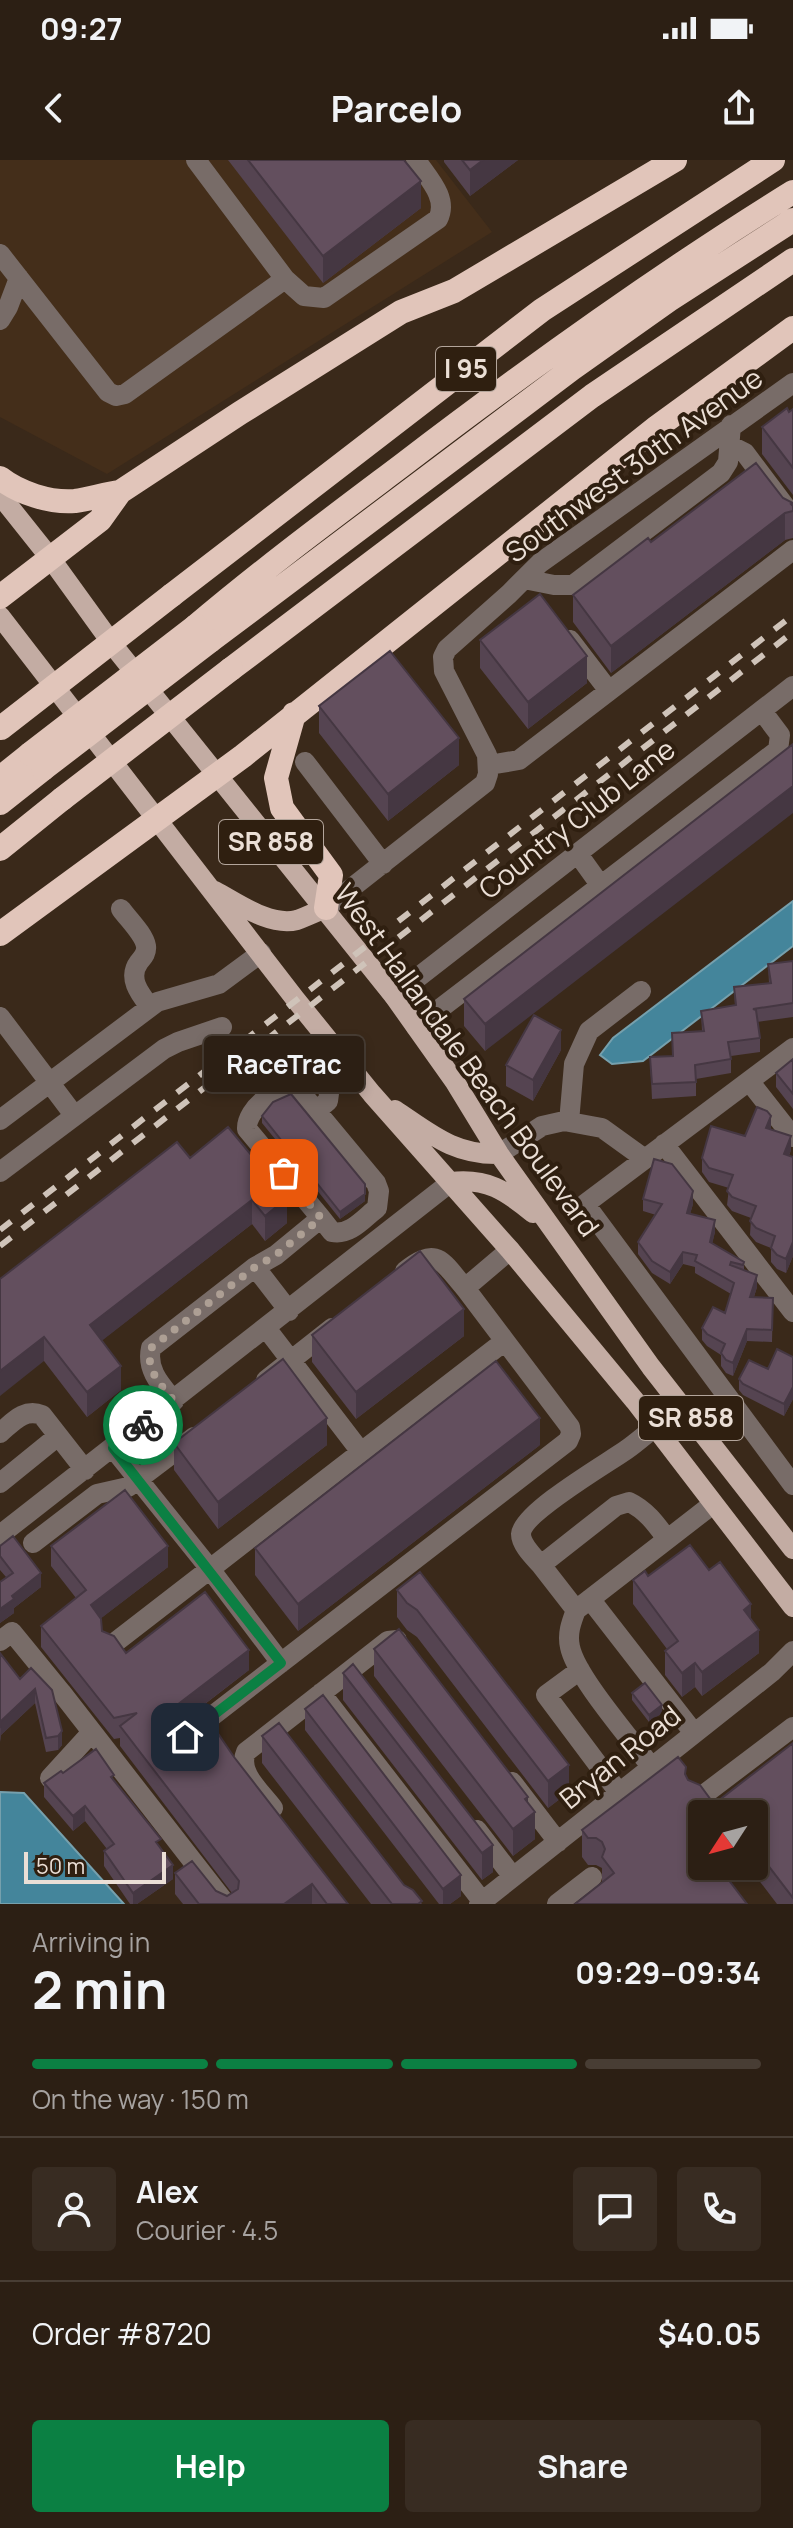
<!DOCTYPE html>
<meta charset="utf-8">
<style>
:root{--surface:#2c1f14;--page:#382c22;--text:#f1f3f6;--muted:#a6a2a0;--line:#483d34;--accent:#0b8043}
body{margin:0;font-family:Manrope,sans-serif;background:var(--page);color:var(--text);height:100vh;display:flex;flex-direction:column;font-size:30px;white-space:nowrap}
*{box-sizing:border-box;margin:0}
p{font-size:26px;color:var(--muted)}
.icon{flex:none;width:44px;height:44px;fill:none;stroke:currentColor;stroke-width:2;stroke-linecap:round;stroke-linejoin:round}
.map{position:relative;height:1744px;overflow:hidden}
.sheet{display:flex;flex-direction:column;background:var(--surface);flex:1}
.sheet>*{flex:none}
.needle{width:52px;rotate:234deg}
.controls{position:absolute;left:688px;top:1640px;display:grid;gap:16px}
.controls a{display:grid;place-items:center;width:80px;height:80px;border-radius:8px;background:var(--surface);box-shadow:0 4px 12px #0003,0 0 0 2px var(--line);font-size:40px}
.scale{position:absolute;left:24px;bottom:20px;width:142px;box-sizing:border-box;padding-left:8px;border:4px solid #ebdfd6;border-top:0;font-size:22px;line-height:28px;white-space:nowrap;color:#ebdfd6;-webkit-text-stroke:6px #2f1f10;paint-order:stroke}
.pin{position:absolute;display:grid;place-items:center;width:68px;height:68px;color:#fff;margin:-34px;border-radius:16px;box-shadow:0 4px 12px #0006}
.courier{position:absolute;display:grid;place-items:center;width:80px;height:80px;margin:-40px;border:6px solid #0b8043;border-radius:50%;background:#fff;color:#222;box-shadow:0 2px 10px #0007}
.bubble{position:absolute;height:56px;border-radius:8px;background:var(--surface);box-shadow:0 4px 12px #0003,0 0 0 2px var(--line);font-size:26px;font-weight:700;line-height:56px;text-align:center}
.overview em{font-style:normal;font-weight:700}
.overview div{display:flex;flex-direction:column-reverse}
.overview{display:flex;align-items:center;justify-content:space-between;height:136px;padding:0 32px}
h1{font-size:52px;font-weight:700;line-height:60px}
.bar{display:grid;grid-template-columns:repeat(4,1fr);gap:12px 8px;align-content:center;height:96px;padding:0 32px}
.bar i{height:10px;border-radius:6px;background:var(--line)}
.bar .selected{background:var(--accent)}
.bar p{grid-column:span 4}
.line{display:flex;align-items:center;gap:20px;padding:0 32px;border-top:2px solid var(--line)}
.line div{flex:1}
.round{display:grid;place-items:center;flex:none;width:84px;height:84px;border-radius:8px;background:var(--page)}
.primary-button{display:flex;gap:16px;margin-top:auto;padding:16px 32px}
.primary-button a{flex:1;height:92px;border-radius:8px;background:var(--accent);color:#fff;font-size:32px;font-weight:700;line-height:92px;text-align:center}
.primary-button a+a{background:var(--page);color:var(--text)}
.status{display:flex;justify-content:space-between;align-items:center;height:56px;padding:0 40px;background:var(--surface);direction:ltr}
.status svg{height:22px;fill:currentColor}
header{display:flex;justify-content:space-between;align-items:center;height:104px;padding:0 32px;background:var(--surface);font-size:36px;font-weight:700}
.map>svg:first-child{display:block}
</style>
<div class="status"><b>09:27</b><svg viewBox="0 0 49 12"><path d="M0 12V9h3v3zM5 12V6h3v6zM10 12V3h3v9zM15 12V0h3v12zM26 1h20v11H26zM47 4h2v5h-2z"/></svg></div>
<header><svg class="icon" aria-label="back" viewBox="0 0 24 24"><path d="M15 5l-7 7 7 7"/></svg>Parcelo<svg class="icon" aria-label="share" viewBox="0 0 24 24"><path d="M12 15V3M7 8l5-5 5 5M5 13v7h14v-7"/></svg></header>
<div class="map">
<svg width="793" height="1744" viewBox="0 0 793 1744">
<rect width="100%" height="100%" fill="#3a291a"/>
<!-- built -->
<path fill="#442e1a" d="M0,0H436L492,72L107,314L0,257Z"/>
<!-- water -->
<path fill="#44859b" stroke="#76a0ad" stroke-width="2" d="M793,741V786L643,901L612,904L600,895L613,878Z
M0,1632L24,1633L124,1744H0Z"/>
<g fill="none" stroke-linecap="round" stroke-linejoin="round">
<!-- minor -->
<path stroke="#786c68" stroke-width="20" d="M0,94L108,232L116,236L125,234L285,119L196,0
M285,119L304,136L324,138L438,59C449,38 427,17 416,0
M0,160L8,147L19,118
M731,286L745,293L793,357
M524,419L554,425H573L721,313L728,302L731,265
M570,480L609,531
M305,602L383,704
M489,605L519,600L793,390
M578,694L601,726
M326,748L485,623L488,614L487,595L444,511L443,497L447,489L509,434L540,403L793,223
M121,749C128,759 144,774 146,786C147,793 143,797 139,802C127,818 140,834 150,847
M394,836L793,526
M0,857L74,955
M416,867L778,590L780,575L762,551
M793,888L585,1044L793,1325
M749,921L793,977
M316,951L328,941L335,888
M0,960L157,842L219,824L261,793
M569,962L574,904L589,871L641,831
M664,984L793,1152
M499,994L542,966L564,961L602,968L645,999
M0,1012L164,889L178,882L222,867
M255,1107L289,1151
M405,1111C438,1085 442,1102 465,1128
M266,1168L361,1292
M266,1220L332,1168
M174,1241C161,1225 146,1210 151,1188L255,1107L276,1095L321,1058L247,969C246,949 278,924 297,928L376,1023L379,1031L377,1048C364,1058 350,1076 332,1072L321,1058
M0,1273C13,1262 24,1248 42,1255L85,1310
M113,1288L210,1409L505,1181L465,1128L510,1090
M0,1323L58,1276
M0,1375L451,1022
M33,1383L97,1334L128,1327L194,1277
M541,1405C534,1397 521,1385 521,1374C522,1353 606,1304 626,1290C636,1283 645,1275 655,1267
M590,1439L694,1573
M576,1450L541,1405L616,1346L629,1342C646,1350 656,1364 667,1379
M0,1481L12,1472L61,1532L226,1744
M113,1484L210,1409L281,1503
M580,1510L546,1535L620,1634
M321,1533L482,1741
M185,1577L568,1281L571,1274L570,1267L505,1181
M652,1608C632,1580 576,1517 570,1487C567,1474 571,1463 576,1450L713,1344
M50,1618L92,1572
M512,1622L558,1682
M698,1639L793,1567
M273,1648C261,1632 237,1612 246,1592L388,1481L397,1480
M477,1670L513,1717
M479,1744L772,1512L793,1491
M557,1744L592,1717"/>
<!-- major -->
<path stroke="#c3aca3" stroke-width="20" d="M0,335L51,399L116,489L394,836L455,922L499,994L651,1207L793,1389
M0,456L296,840L372,934L510,1090L635,1241L793,1447
M215,731C238,743 270,767 297,760C306,757 316,752 326,748
M395,950C431,974 454,995 499,994
M451,1022C487,1018 505,1030 533,1053"/>
<!-- highway -->
<path stroke="#e1c5ba" stroke-width="24" d="M0,318C19,333 50,343 75,341C90,339 105,334 120,332
M172,435L542,150L773,0
M0,437L100,360L120,332L240,253L401,152L454,131L675,0
M196,466C262,410 332,358 401,306C528,209 657,116 793,32
M210,481L573,208L669,140L793,60
M231,509L592,236L793,100
M294,554L276,618L282,648L331,715L326,748
M0,618L30,594
M0,643L43,609
M0,689L62,639
M0,774L243,596L657,267L793,168"/>
<!-- rail -->
<path stroke="#cfc3b9" stroke-width="6" stroke-dasharray="14 14" stroke-linecap="butt" d="M0,1070L793,455
M0,1086L793,472"/>
<!-- highway-bridge -->
<path stroke="#e1c5ba" stroke-width="24" d="M1,568L172,435
M30,594L196,466
M43,609L210,481
M62,639L231,509"/>
</g>
<!-- wall -->
<path fill="#554451" d="M228,0H404L421,48L323,123Z
M444,0H518L470,36L444,2Z
M793,249V335L762,294V267Z
M783,338L793,343V378L785,380L611,513L573,462V435L651,382Z
M480,480L587,523L528,569L480,508Z
M319,546L459,605L388,661L319,573Z
M793,584L485,891L464,866V839Z
M793,801V857L757,862L760,878V892L731,896V913L696,919V936L652,939L650,897L673,896L672,873L702,871L701,851L735,846L734,827L769,823L768,804Z
M561,890L533,941L506,926V905Z
M793,899V949L776,927V913Z
M262,956L365,1024V1041L340,1059L304,1014L302,1015L284,993V990L262,963Z
M771,969L791,990L789,996L793,997V1096L786,1113L777,1109L771,1102V1088L756,1082L750,1075L751,1058L732,1051L727,1045L729,1028L709,1022L702,1012V998L745,976Z
M252,996L281,1031L287,1063L265,1081L252,1064L102,1180L121,1230L87,1257L44,1201L0,1119L190,998Z
M643,1039L693,1044L690,1054L715,1072L712,1083L744,1102V1110L757,1127L754,1137L773,1138L772,1182L747,1181L733,1216L726,1213L721,1206V1195L707,1186L702,1180V1168L725,1153L731,1134L695,1113V1107L683,1104L670,1124L652,1113L638,1094V1082L656,1055L643,1051Z
M312,1175L464,1176L356,1259L312,1202Z
M793,1197V1239L784,1256L743,1235L739,1230V1219L768,1209Z
M174,1283L327,1285L218,1369L174,1310Z
M540,1285L298,1471L255,1415V1388Z
M0,1386L41,1427L14,1448V1453L0,1463V1422L6,1417L0,1410Z
M51,1386L168,1407L101,1458L102,1471L126,1493L249,1510L174,1568L188,1585L234,1597L348,1744H183L175,1734V1713L227,1736L232,1733L120,1586V1578L114,1579L41,1487V1466L76,1438L51,1406Z
M709,1410L751,1459L759,1493L702,1536L695,1527L682,1537L665,1515V1491L667,1489L633,1444V1420L648,1416Z
M420,1412L569,1632L548,1648L417,1477L407,1470L397,1457V1430Z
M374,1489L528,1643L535,1679L513,1696L374,1516Z
M0,1493L20,1519L31,1508L62,1585L58,1590L46,1592L35,1543L1,1575L0,1582Z
M343,1513L493,1685V1712L482,1720L343,1540Z
M632,1533L662,1553L649,1562L632,1540Z
M305,1549L461,1736L450,1744H439L305,1570Z
M262,1576L404,1725L422,1744H371L262,1603Z
M793,1583V1744H777L748,1706H754V1654H702V1706L602,1723V1708L596,1705H588L582,1697V1670L686,1616L688,1620L714,1644Z
M63,1613L114,1620L161,1689L173,1719L137,1744H130L104,1706V1691L107,1689L85,1661L73,1671L44,1637V1623Z"/>
<!-- shaded-wall -->
<path fill="#453742" d="M483,0H518L470,36V10Z
M421,21V48L323,123V96Z
M785,353V380L611,513V486Z
M587,496V523L528,569V542Z
M459,578V605L388,661V634Z
M793,626V653L485,891V864Z
M561,870V890L533,941V920Z
M771,956V970L766,968Z
M791,976V990L784,1008V994Z
M281,1006V1031L268,1040V1016Z
M693,1031V1044L687,1065V1053Z
M365,1034V1041L340,1059V1052Z
M287,1038V1063L265,1081V1056Z
M252,1040V1064L90,1190V1165Z
M715,1060V1072L710,1094V1082Z
M793,1082V1096L786,1113V1099Z
M683,1092V1104L670,1124V1112Z
M757,1115V1127L750,1149V1137Z
M464,1149V1176L356,1259V1232Z
M747,1169V1181L733,1216V1203Z
M44,1177V1201L0,1236V1211Z
M121,1206V1230L87,1257V1232Z
M793,1227V1239L784,1256V1244Z
M327,1258V1285L218,1369V1342Z
M540,1258V1285L298,1471V1444Z
M168,1386V1407L91,1466V1445Z
M41,1413V1427L14,1448V1453L0,1463V1449L12,1436Z
M751,1444V1468L744,1450Z
M759,1470V1493L702,1536V1512Z
M249,1490V1510L164,1575V1555Z
M695,1503V1527L682,1537V1513Z
M35,1529V1543L1,1575L0,1582L1,1561Z
M662,1545V1553L649,1562V1555Z
M62,1571V1585L58,1590V1576Z
M569,1605V1632L548,1648V1621Z
M528,1637V1658L535,1652V1679L513,1696V1669L525,1639Z
M85,1646V1661L73,1671V1656Z
M493,1685V1712L482,1720V1693Z
M173,1705V1719L137,1744H133V1733Z
M461,1715V1736L450,1744H443V1729Z
M312,1724V1744H284Z"/>
<!-- building -->
<path fill="#634f5e" stroke="#453742" stroke-width="2" d="M248,0H404L421,21L323,96Z
M462,0H483L470,10Z
M787,248L789,252L793,249V308L762,267Z
M756,303L783,338L793,343L791,344L793,346V351L785,353L611,486L573,435L648,378L651,382Z
M540,434L587,496L528,542L480,480Z
M390,491L459,578L388,634L319,546Z
M793,584V626L485,864L464,839Z
M793,801V843L753,849L756,850L760,878L728,882L731,899L695,905L696,922L652,924L650,897L673,896L672,873L704,871L701,851L736,845L734,827L771,823L768,804Z
M534,855L561,870L533,920L506,905Z
M793,899V934L776,913Z
M291,934L365,1024V1034L340,1052L304,1007L302,1008L284,986L285,985L262,956L273,942Z
M757,947L767,951L771,956L766,968L791,976L784,994L793,997V1082L786,1099L777,1095L771,1088L775,1076L756,1068L750,1061L756,1046L732,1037L727,1031L733,1015L709,1008L702,998L711,966L745,976Z
M228,967L252,996L264,985L281,1006L268,1016L287,1038L265,1056L252,1040L90,1165L121,1206L87,1232L44,1177L0,1211V1119L177,982L190,998Z
M654,999L672,1004L693,1031L687,1053L715,1060L710,1082L744,1102L743,1105L731,1102L730,1105L757,1115L750,1137L773,1138L772,1170L747,1169L733,1203L726,1200L721,1193L725,1184L707,1174L702,1168L713,1147L725,1153L734,1123L695,1101L697,1095L683,1092L670,1112L652,1101L638,1082L662,1044L643,1039Z
M420,1091L464,1149L356,1232L312,1175Z
M777,1189L793,1197V1227L784,1244L743,1224L739,1219L749,1200L768,1209Z
M283,1199L327,1258L218,1342L174,1283Z
M496,1201L540,1258L298,1444L255,1388Z
M125,1330L168,1386L91,1445L101,1459L102,1471L114,1476L126,1493L205,1432L249,1490L164,1555L188,1585L194,1580L201,1590L219,1575L234,1597L348,1744H327L312,1724L284,1744H199L175,1713L192,1701L216,1731L227,1736L238,1729L239,1721L120,1566L137,1553L114,1558L41,1466L86,1430L51,1386Z
M13,1376L41,1413L12,1436L14,1439L0,1449V1422L13,1413L0,1396V1386Z
M690,1385L709,1410L720,1402L751,1444L744,1450L759,1470L702,1512L695,1503L682,1513L665,1491L678,1481L633,1420L645,1411L648,1416Z
M420,1412L569,1605L548,1621L417,1450L407,1443L397,1430Z
M399,1469L528,1637L525,1639L535,1652L513,1669L374,1489Z
M0,1493L20,1519L31,1508L52,1530L62,1571L58,1576L46,1578L35,1529L1,1561L0,1568Z
M353,1504L493,1685L482,1693L343,1513Z
M645,1523L662,1545L649,1555L632,1533Z
M323,1535L461,1715L443,1729L305,1549Z
M279,1563L404,1725L413,1730L422,1741L418,1744H392L262,1576Z
M793,1583V1738L754,1687V1654H702V1706H718L747,1744H575L614,1713L602,1697L605,1689L602,1682L596,1678H588L582,1670L678,1597L686,1607L685,1614L688,1620L700,1625L714,1644Z
M96,1589L114,1615L111,1617L161,1679L156,1682L173,1705L133,1733L104,1691L114,1684L85,1646L73,1656L44,1623L61,1611L63,1613Z"/>
<g fill="none" stroke-linecap="round" stroke-linejoin="round">
<!-- done -->
<path stroke="#ad9f94" stroke-width="8" stroke-dasharray="0 14.4" d="M143,1265L174,1241C161,1225 145,1210 151,1188L255,1107L276,1095L321,1058L284,1013"/>
<!-- route -->
<path stroke="#0b8043" stroke-width="10" d="M143,1265L113,1288L281,1503L185,1577"/>
</g>
<g text-anchor="middle" stroke-width="8" stroke-linejoin="round" paint-order="stroke">
<!-- shield labels -->
<g fill="#2f1f10" stroke="#b3a59b" stroke-width="2">
<rect x="436" y="187" width="60" height="44" rx="6"/>
<rect x="219" y="660" width="104" height="44" rx="6"/>
<rect x="639" y="1236" width="104" height="44" rx="6"/>
</g>
<g font-size="26" font-weight="bold" fill="#ebdfd6">
<text x="466" y="218">I 95</text>
<text x="271" y="691">SR 858</text>
<text x="691" y="1267">SR 858</text>
</g>
<!-- street labels -->
<g font-size="28" fill="#ebdfd6" stroke="#2f1f10">
<text transform="translate(634 305) rotate(-36)" y="10">Southwest 30th Avenue</text>
<text transform="translate(577 659) rotate(-38)" y="10">Country Club Lane</text>
<text transform="translate(467 900) rotate(54)" y="10">West Hallandale Beach Boulevard</text>
<text transform="translate(620 1597) rotate(-39)" y="10">Bryan Road</text>
</g>
</g>
</svg>
<div class="controls">
<a><svg class="needle" viewBox="-14 -14 28 28"><path d="M0-13l5 13h-10z" fill="#e53935"/><path d="M0 13l5-13h-10z" fill="#a6a2a0"/></svg></a>
</div>
<div class="scale">50 m</div>
<div class="pin" style="left:284px;top:1013px;background:#ea580c"><svg class="icon" aria-label="bag" viewBox="0 0 24 24"><path d="M5 8h14l-1 12H6zM9 8a3 3 0 0 1 6 0"/></svg></div>
<div class="pin" style="left:185px;top:1577px;background:#1f2937"><svg class="icon" aria-label="home" viewBox="0 0 24 24"><path d="M3 11l9-7 9 7M6 9v11h12V9"/></svg></div>
<div class="courier" style="left:143px;top:1265px"><svg class="icon" aria-label="bike" viewBox="0 0 24 24"><circle cx="6" cy="16" r="4"/><circle cx="18" cy="16" r="4"/><path d="M6 16l4-8h5l3 8M10 8l3 8H6M13 5h3"/></svg></div>
<div class="bubble" style="left:204px;top:876px;width:160px">RaceTrac</div>
</div>
<section class="sheet">
<div class="overview"><div><h1>2 min</h1><p>Arriving in</p></div><em>09:29–09:34</em></div>
<div class="bar"><i class="selected"></i><i class="selected"></i><i class="selected"></i><i></i><p>On the way · 150 m</p></div>
<div class="line" style="height:144px"><a class="round"><svg class="icon" aria-label="person" viewBox="0 0 24 24"><circle cx="12" cy="8" r="4"/><path d="M4 21q1-7 8-7t8 7"/></svg></a><div><b>Alex</b><p>Courier · 4.5</p></div><a class="round"><svg class="icon" aria-label="chat" viewBox="0 0 24 24"><path d="M4 5h16v11H9l-5 4z"/></svg></a><a class="round"><svg class="icon" aria-label="phone" viewBox="0 0 24 24"><path d="M5 4h4l2 5-3 2q2 4 5 5l2-3 5 2v4C11 20 4 13 5 4z"/></svg></a></div>
<div class="line" style="height:104px"><div>Order #8720</div><b>$40.05</b></div>
<div class="primary-button"><a>Help</a><a>Share</a></div>
</section>
